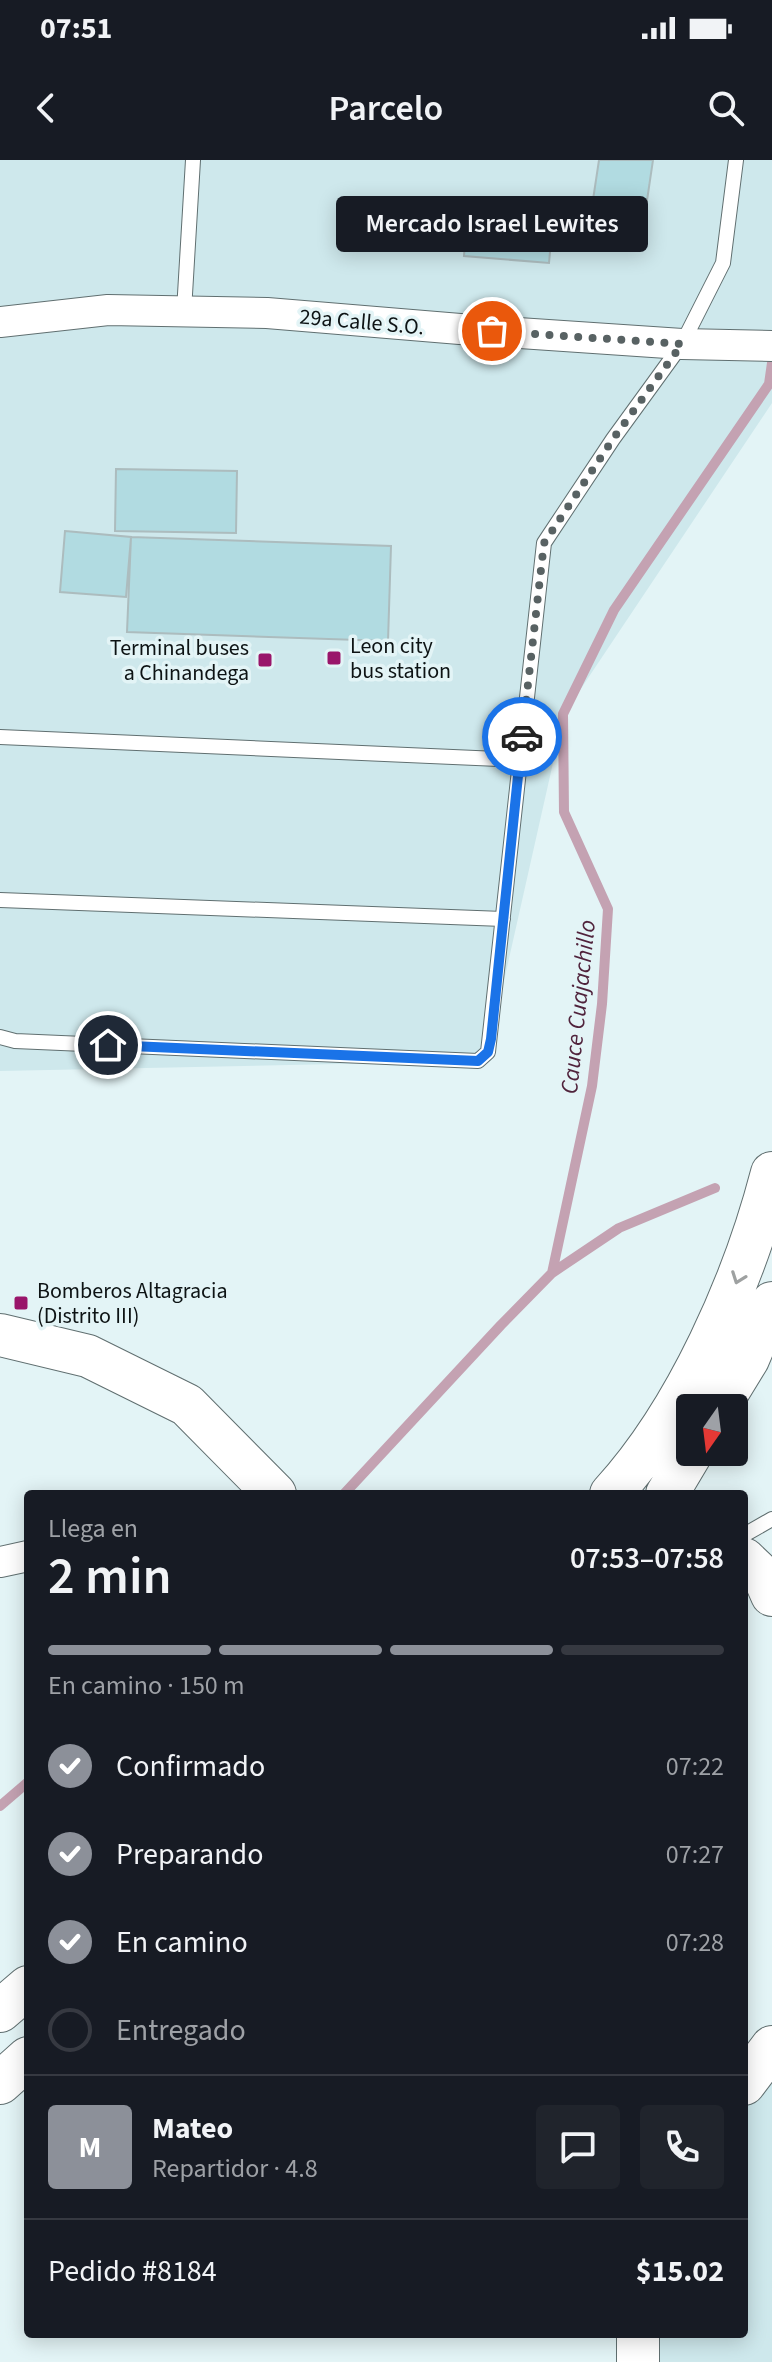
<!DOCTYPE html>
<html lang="es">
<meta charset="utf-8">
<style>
:root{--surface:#171b24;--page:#20242c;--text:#f1f3f6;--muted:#9ea1a6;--line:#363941;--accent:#8c9099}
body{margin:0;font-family:"Source Sans 3",sans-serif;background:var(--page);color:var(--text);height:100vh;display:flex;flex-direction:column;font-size:30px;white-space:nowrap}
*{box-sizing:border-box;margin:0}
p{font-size:26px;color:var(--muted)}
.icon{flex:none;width:44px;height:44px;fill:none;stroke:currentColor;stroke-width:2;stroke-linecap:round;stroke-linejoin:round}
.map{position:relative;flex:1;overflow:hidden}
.side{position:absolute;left:24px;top:1330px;width:724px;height:848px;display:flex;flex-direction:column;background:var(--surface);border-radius:8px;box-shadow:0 4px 20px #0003}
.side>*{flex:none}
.needle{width:52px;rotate:194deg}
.controls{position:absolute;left:676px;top:1234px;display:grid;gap:16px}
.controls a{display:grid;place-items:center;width:72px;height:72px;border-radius:8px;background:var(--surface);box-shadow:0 4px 20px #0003;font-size:40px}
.pin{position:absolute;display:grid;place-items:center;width:68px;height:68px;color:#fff;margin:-34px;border:4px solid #fff;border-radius:50%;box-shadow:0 2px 8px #0007}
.courier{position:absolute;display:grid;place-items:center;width:80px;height:80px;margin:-40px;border:6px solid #1a73e8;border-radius:50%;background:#fff;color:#222;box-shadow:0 2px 10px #0007}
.bubble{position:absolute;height:56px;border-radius:8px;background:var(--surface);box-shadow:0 4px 20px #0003;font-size:26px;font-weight:600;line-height:56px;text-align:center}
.head em{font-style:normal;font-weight:600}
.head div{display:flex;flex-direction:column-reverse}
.head{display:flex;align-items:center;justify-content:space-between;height:136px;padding:0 24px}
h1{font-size:52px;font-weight:600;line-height:60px}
.bar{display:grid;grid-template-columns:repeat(4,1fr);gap:12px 8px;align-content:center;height:96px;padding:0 24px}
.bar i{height:10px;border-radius:6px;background:var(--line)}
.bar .active{background:var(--accent)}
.bar p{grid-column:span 4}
.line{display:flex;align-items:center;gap:20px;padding:0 24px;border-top:2px solid var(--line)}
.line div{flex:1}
.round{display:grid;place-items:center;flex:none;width:84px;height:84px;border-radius:8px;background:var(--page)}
ol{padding:0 24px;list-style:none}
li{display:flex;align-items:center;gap:24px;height:88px}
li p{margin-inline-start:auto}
li .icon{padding:8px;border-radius:50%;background:var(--accent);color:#fff;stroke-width:4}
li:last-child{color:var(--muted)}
li i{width:44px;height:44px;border:4px solid var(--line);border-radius:50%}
.status{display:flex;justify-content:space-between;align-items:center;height:56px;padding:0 40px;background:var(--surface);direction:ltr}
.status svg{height:22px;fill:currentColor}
header{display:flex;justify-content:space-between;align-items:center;height:104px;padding:0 24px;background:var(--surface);font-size:36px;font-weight:600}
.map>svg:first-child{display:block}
</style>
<div class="status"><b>07:51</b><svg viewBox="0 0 49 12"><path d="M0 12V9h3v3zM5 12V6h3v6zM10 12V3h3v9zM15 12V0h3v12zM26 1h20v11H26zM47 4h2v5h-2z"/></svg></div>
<header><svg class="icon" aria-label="back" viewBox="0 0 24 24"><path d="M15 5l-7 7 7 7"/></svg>Parcelo<svg class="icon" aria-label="search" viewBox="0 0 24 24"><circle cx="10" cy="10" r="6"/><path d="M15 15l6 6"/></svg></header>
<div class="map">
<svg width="772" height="2202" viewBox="0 0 772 2202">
<rect width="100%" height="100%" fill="#e3f4f6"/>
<!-- built -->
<path fill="#cee8ec" d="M0,0H772V243L564,554L488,892L478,901L0,911Z
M772,1901V2202H654L652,2174H744V1944Z"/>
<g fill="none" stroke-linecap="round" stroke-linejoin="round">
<!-- stream -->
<path stroke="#c4a2b2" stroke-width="10" d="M552,1113L592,926L602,844L608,749L564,652L563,554L614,450L769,224L772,203
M344,1334L501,1165L552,1113L619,1068L715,1028
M0,1646L28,1622"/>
</g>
<!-- building -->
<path fill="#b1dbe1" stroke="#acbcbe" stroke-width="2" d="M599,0H653L641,81L588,73Z
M467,52L553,59L549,103L464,96Z
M116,309L237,311L236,373L115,371Z
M65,371L131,377L126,437L60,432Z
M131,377L391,386L388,481L127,472Z"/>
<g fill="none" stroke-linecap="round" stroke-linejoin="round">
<!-- lane casing -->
<g stroke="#606f70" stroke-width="16">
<path id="lane" d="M184,151L193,0
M0,577L520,600
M0,740L503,759
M0,877L15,881L478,901L488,892L544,383L613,279L682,184L723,103L736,0
M744,1375L772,1359"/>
</g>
<!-- street casing -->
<g stroke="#606f70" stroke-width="32">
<path id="street" d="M0,162L108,150L267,153L460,169L682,184L772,186
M0,1402L28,1396"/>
</g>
<!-- secondary casing -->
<g stroke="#606f70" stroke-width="44">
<path id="secondary" d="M0,1175L88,1196L187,1245L275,1334
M718,1248L748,1199L772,1143
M611,1334C687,1251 744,1121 772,1013
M667,1334L692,1292
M744,1399L765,1419L772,1435
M0,1851L28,1827
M0,1923L28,1898
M744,1924L772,1887
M638,2174V2202"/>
</g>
<!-- lane -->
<use href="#lane" stroke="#fff" stroke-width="14"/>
<!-- street -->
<use href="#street" stroke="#fff" stroke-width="30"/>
<!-- secondary -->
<use href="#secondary" stroke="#fff" stroke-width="42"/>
</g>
<!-- one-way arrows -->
<defs><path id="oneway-chevron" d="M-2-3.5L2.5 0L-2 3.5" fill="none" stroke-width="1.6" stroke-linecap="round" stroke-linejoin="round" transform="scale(2)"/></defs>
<use stroke="#9ea1a1" href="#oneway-chevron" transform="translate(738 1118) rotate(110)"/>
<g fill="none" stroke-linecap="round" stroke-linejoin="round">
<!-- done -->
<path stroke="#586263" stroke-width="8" stroke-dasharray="0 14.4" d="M492,171L682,184L613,279L544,383L522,577"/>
<!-- route -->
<path stroke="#1a73e8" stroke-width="10" d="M108,885L478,901L488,892L491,879L522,577"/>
</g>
<!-- markers -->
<g fill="#99156a" stroke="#e3f4f6" stroke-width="3">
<rect x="326" y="490" width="16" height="16" rx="4"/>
<rect x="257" y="492" width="16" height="16" rx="4"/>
<rect x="13" y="1135" width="16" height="16" rx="4"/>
</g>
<g text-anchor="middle" stroke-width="7" stroke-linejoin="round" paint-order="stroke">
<!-- street labels -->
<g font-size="22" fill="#0d1314" stroke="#e3f4f6">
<text transform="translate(362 161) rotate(5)" y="8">29a Calle S.O.</text>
</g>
<!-- poi labels -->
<g font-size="22" fill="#0d1314" stroke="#e3f4f6" text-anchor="start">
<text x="350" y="493">Leon city<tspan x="350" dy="25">bus station</tspan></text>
<text x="249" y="495" text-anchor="end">Terminal buses<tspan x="249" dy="25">a Chinandega</tspan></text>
<text x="37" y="1138">Bomberos Altagracia<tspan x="37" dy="25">(Distrito III)</tspan></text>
</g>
<!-- water labels -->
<g font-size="24" font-style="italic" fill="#50233c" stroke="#e3f4f6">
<text transform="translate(578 847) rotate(-84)" y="8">Cauce Cuajachillo</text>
</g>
</g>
</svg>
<div class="controls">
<a><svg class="needle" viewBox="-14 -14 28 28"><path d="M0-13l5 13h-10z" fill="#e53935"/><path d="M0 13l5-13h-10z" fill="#9ea1a6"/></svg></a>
</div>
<div class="pin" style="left:492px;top:171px;background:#ea580c"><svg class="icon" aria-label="bag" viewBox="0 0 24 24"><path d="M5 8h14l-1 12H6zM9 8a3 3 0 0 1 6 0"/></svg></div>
<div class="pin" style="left:108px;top:885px;background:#1f2937"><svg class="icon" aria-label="home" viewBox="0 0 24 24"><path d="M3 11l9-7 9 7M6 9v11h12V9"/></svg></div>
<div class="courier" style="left:522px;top:577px"><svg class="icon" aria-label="car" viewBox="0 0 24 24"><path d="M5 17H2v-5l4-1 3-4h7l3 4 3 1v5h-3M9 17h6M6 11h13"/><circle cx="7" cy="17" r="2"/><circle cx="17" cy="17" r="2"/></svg></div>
<div class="bubble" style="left:336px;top:36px;width:312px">Mercado Israel Lewites</div>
<section class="side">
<div class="head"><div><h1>2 min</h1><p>Llega en</p></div><em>07:53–07:58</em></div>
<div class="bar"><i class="active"></i><i class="active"></i><i class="active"></i><i></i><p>En camino · 150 m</p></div>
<ol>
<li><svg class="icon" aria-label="check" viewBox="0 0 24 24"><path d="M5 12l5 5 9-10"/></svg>Confirmado<p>07:22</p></li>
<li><svg class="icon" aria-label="check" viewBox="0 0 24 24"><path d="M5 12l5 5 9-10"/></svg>Preparando<p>07:27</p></li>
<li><svg class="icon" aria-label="check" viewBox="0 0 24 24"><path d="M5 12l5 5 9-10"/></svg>En camino<p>07:28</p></li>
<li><i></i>Entregado</li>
</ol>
<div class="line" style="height:144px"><b class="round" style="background:var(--accent);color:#fff">M</b><div><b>Mateo</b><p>Repartidor · 4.8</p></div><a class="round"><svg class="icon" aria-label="chat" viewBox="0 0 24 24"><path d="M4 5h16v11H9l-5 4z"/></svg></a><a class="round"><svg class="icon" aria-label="phone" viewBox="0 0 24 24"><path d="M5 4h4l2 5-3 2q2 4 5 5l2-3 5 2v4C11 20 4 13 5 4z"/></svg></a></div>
<div class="line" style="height:104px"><div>Pedido #8184</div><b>$15.02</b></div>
</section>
</div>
